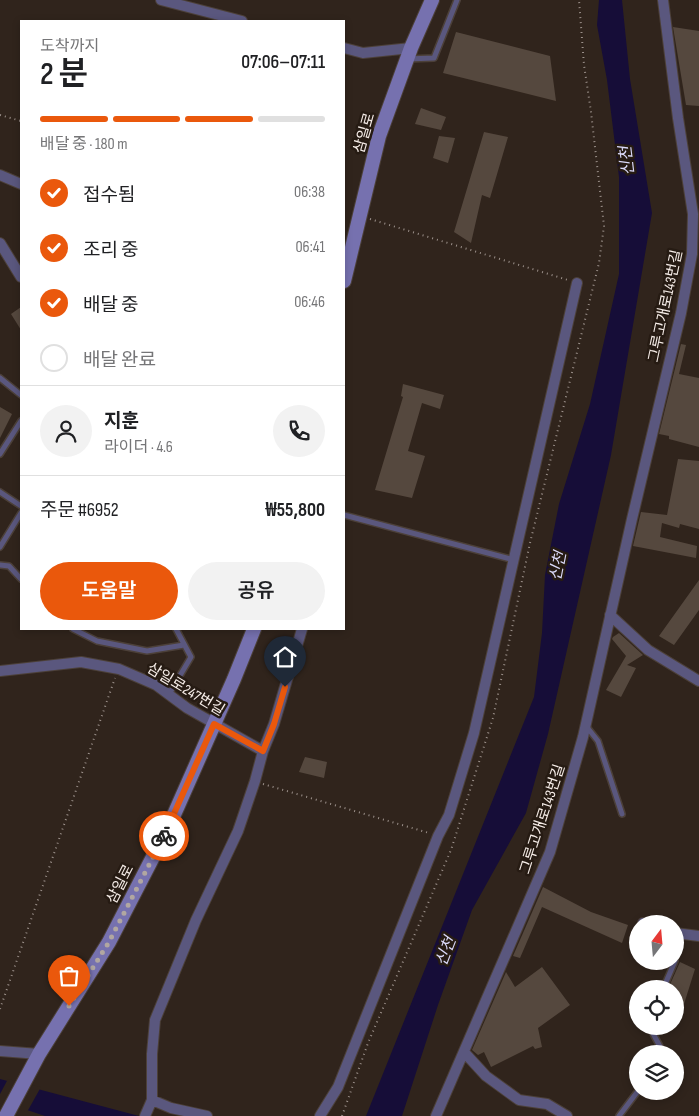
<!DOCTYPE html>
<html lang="ko">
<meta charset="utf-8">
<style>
:root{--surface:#fff;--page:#f2f2f2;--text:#202124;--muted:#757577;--line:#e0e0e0;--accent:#ea580c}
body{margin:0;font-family:"Sofia Sans Condensed","Noto Sans KR",sans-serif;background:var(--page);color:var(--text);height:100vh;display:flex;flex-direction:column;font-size:19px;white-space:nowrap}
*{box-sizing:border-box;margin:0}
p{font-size:16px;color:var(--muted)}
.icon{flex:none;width:28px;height:28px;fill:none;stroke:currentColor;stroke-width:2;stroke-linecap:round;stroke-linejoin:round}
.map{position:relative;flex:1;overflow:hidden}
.drawer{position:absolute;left:20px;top:20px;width:325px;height:610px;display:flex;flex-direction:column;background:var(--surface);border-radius:0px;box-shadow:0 2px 8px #0003}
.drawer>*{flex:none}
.needle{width:32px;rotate:16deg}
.tools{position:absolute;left:629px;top:915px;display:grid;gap:10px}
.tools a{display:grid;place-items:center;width:55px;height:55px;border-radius:50%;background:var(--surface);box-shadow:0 2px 8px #0003;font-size:25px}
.pin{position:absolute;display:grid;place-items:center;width:42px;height:42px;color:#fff;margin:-51px -21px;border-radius:50% 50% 50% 0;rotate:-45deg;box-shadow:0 0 5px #0007}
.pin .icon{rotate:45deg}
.courier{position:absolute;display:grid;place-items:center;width:50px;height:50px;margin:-25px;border:4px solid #ea580c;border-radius:50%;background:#fff;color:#222;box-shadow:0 1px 6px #0007}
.summary em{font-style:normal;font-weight:600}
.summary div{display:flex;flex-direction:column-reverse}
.summary{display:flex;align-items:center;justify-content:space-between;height:85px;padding:0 20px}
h1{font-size:32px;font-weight:600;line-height:38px}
.bar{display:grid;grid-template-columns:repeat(4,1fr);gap:8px 5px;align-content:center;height:60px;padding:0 20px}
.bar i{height:6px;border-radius:4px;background:var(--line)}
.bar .selected{background:var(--accent)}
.bar p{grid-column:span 4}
.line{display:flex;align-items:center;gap:12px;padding:0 20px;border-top:1px solid var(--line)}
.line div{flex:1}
.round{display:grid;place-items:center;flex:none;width:52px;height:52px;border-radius:26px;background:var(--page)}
ol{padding:0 20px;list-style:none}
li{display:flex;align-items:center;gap:15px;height:55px}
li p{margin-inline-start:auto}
li .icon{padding:5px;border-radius:50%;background:var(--accent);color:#fff;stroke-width:4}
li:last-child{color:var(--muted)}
li i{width:28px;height:28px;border:2px solid var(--line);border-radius:50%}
.cta{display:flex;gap:10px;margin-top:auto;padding:10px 20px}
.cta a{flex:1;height:58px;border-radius:30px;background:var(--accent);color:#fff;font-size:20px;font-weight:600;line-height:58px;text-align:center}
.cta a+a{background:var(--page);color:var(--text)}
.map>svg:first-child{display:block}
</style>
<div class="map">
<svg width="699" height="1116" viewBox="0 0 699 1116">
<rect width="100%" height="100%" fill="#30241c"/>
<!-- water -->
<path fill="#160d38" d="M599,0H622L630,79L652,213L611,455L548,734L526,813L472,910L438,1005L402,1116H366L534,697L542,633L545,575L559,504L590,404L619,274V177L607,80L597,25Z
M0,1079L139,1116H45L0,1101Z"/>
<!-- pier -->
<path fill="#30241c" d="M8,1079L41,1087L27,1112L0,1103V1094Z"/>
<!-- building -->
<path fill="#55483e" d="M673,27L699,31V106L686,105Z
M456,32L550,56L556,101L443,73Z
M421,108L446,117L441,130L415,124Z
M484,132L508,137L490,198L482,195L471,243L454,232Z
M439,136L455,138L448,163L433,158Z
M21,307V330L11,314Z
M681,344L686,345L679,374L699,378V447L669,439V436L659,434Z
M403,384L444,395L440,409L422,403L408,451L425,456L412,498L375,490L403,397L401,396Z
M0,407L12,414L0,438Z
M678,459L699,461V529L680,524L679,528L662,523L660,537L697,546L696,558L633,546L641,512L667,515Z
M699,580V610L674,645L659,636Z
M619,633L643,655L627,665L636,668L621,697L606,690L626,656L612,639L613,637Z
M305,757L327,762L324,778L299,772Z
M543,887L591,912L628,925L622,943L542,907L520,958L513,956Z
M680,962L695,969L684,1004L675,1000V989H668Z
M542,967L570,1005L538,1028L542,1047L535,1049L533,1046L491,1067L484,1052L478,1055L472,1050L506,972L515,987Z"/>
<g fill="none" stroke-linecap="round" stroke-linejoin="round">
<!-- lane casing -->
<g stroke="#4c4039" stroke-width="8">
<path id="lane" d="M407,59L434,58L457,0
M0,378L21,395
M0,454L21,421
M0,492L21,506
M344,515L514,560
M0,547L21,513
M0,565L9,566L21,579
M73,629L97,641L147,651L184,645
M169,694L191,657L176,629
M586,726L598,741L622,814
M663,989L675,961
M649,1026L664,1054
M619,1116L638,1091"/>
</g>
<!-- street casing -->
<g stroke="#4c4039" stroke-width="12">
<path id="street" d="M161,0L242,21
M344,48L363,53L411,48
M0,175L21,184
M0,243L21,277
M610,615L648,650L699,681
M0,671L81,662L119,669L156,685L187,708L263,751
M643,923L644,924
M675,933L699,936
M0,1051L39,1054
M464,1052L486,1076L519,1100L547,1104L567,1116
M152,1100L171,1108L207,1116
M145,1116L152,1100V1054L155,1020L196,920L238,831L255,781L263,751L274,724L302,629
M320,1116L338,1087L438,836L449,815L474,733L577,283
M436,1116L550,852L583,737L632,519L681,313L692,254L693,214L678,118L663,0"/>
</g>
<!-- secondary casing -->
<g stroke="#4c4039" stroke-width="16">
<path id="secondary" d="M344,281L379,136L411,48L432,0
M6,1116L39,1054L109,942L169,826L234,679L254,629"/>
</g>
<!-- path -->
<path stroke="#9c918b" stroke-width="2" stroke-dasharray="1 4" stroke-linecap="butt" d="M0,115L21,121
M370,219L568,280
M263,784L429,833
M0,1009L115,678
M342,1116L368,1043L451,850L493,718L530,543L599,263L604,226L591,112L584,65L579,0"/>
<!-- lane -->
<use href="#lane" stroke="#5a577e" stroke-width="5"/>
<!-- street -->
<use href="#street" stroke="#5a577e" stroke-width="10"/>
<!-- secondary -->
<use href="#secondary" stroke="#7671af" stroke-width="14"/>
</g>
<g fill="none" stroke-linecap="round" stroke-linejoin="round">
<!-- done -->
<path stroke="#b1a7a1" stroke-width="5" stroke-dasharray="0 9" d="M69,1006L109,942L164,836"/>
<!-- route -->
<path stroke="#ea580c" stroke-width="6" d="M164,836L214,724L263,751L274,724L285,687"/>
</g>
<g text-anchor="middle" stroke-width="5" stroke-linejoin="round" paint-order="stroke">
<!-- street labels -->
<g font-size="15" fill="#f6ede8" stroke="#261b13">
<text transform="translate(364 133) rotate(-74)" y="5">삼일로</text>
<text transform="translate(665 306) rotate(-78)" y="5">그루고개로143번길</text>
<text transform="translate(186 689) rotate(31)" y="5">삼일로247번길</text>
<text transform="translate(542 819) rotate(-72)" y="5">그루고개로143번길</text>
<text transform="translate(120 884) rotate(-63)" y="5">삼일로</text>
</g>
<!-- water labels -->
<g font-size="16" font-style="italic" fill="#dbdafa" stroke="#261b13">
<text transform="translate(626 161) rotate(-97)" y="6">신천</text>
<text transform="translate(557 566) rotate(-79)" y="6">신천</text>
<text transform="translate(445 951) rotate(-69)" y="6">신천</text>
</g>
</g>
</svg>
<div class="tools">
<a><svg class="needle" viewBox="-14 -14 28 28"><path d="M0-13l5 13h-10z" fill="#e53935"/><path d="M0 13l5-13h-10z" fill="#757577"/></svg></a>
<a><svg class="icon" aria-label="locate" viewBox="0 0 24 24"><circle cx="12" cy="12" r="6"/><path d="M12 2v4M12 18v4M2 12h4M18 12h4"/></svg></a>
<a><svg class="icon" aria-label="layers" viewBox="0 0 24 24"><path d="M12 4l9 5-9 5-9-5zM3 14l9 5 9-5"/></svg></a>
</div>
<div class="pin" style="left:69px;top:1006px;background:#ea580c"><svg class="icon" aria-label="bag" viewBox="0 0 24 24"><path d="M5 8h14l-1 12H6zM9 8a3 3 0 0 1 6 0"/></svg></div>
<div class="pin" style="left:285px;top:687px;background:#1f2937"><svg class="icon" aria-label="home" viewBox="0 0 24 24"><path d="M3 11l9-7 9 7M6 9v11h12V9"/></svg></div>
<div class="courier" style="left:164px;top:836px"><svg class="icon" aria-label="bike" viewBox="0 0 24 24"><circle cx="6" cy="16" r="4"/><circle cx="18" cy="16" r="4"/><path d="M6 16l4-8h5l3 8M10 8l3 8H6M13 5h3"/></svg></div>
<section class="drawer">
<div class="summary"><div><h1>2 분</h1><p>도착까지</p></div><em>07:06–07:11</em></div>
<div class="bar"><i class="selected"></i><i class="selected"></i><i class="selected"></i><i></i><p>배달 중 · 180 m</p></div>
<ol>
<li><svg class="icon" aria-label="check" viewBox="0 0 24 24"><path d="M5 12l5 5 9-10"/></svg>접수됨<p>06:38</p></li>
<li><svg class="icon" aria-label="check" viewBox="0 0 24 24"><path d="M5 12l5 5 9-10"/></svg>조리 중<p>06:41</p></li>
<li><svg class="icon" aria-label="check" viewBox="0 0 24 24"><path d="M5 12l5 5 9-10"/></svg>배달 중<p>06:46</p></li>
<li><i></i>배달 완료</li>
</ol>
<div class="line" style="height:90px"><a class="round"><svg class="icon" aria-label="person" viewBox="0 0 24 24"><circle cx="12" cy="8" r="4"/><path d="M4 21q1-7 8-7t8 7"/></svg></a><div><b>지훈</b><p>라이더 · 4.6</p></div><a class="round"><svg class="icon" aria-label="phone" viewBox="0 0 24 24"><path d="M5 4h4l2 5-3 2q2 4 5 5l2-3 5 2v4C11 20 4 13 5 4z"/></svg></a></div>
<div class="line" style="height:65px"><div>주문 #6952</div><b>₩55,800</b></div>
<div class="cta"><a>도움말</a><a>공유</a></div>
</section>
</div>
